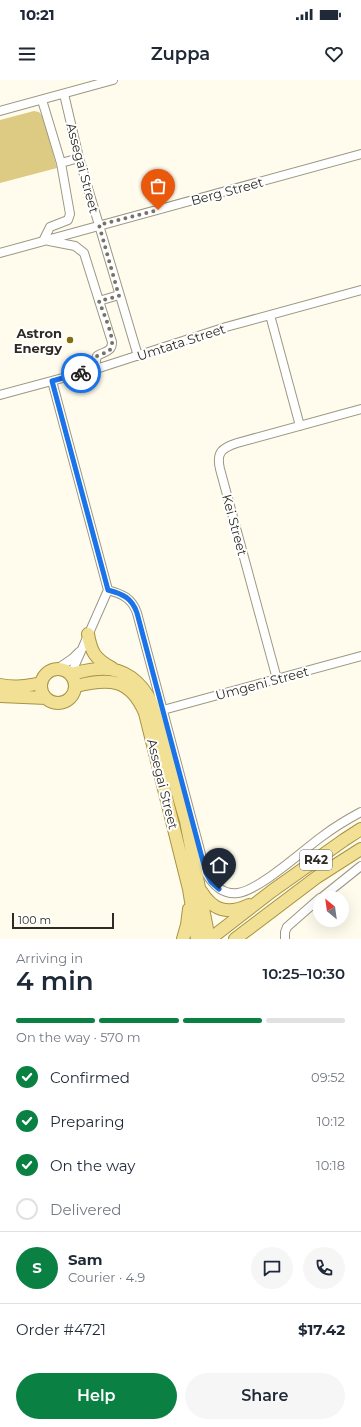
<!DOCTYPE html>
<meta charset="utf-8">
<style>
:root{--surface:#fff;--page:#f6f6f7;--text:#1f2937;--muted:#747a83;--line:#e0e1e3;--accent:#0b8043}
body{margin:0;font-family:Montserrat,sans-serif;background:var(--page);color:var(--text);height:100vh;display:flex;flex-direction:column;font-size:15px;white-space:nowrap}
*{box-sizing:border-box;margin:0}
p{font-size:13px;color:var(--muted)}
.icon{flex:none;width:22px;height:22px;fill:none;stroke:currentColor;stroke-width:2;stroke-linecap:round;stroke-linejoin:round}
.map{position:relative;height:859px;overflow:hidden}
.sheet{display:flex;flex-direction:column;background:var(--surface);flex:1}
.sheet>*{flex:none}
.needle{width:26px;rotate:331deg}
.buttons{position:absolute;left:313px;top:811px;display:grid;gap:8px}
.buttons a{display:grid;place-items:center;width:36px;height:36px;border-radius:50%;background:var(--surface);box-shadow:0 4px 16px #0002;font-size:20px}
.scale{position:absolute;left:12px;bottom:10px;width:102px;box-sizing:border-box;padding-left:4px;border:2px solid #2d2b23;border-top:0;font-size:11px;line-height:14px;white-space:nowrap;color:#2d2b23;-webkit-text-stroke:3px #fff;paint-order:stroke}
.pin{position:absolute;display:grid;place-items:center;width:34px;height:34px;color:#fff;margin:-41px -17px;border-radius:50% 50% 50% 0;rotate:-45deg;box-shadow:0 0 4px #0007}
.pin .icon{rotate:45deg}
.courier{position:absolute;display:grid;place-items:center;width:40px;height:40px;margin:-20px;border:3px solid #1a73e8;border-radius:50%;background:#fff;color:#222;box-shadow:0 1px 5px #0007}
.headline em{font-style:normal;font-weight:600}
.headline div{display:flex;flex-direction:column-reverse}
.headline{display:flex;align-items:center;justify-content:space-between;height:68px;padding:0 16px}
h1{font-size:26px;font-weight:600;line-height:30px}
.bar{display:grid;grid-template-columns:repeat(4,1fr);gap:6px 4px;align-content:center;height:48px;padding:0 16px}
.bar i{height:5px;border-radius:3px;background:var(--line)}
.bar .selected{background:var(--accent)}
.bar p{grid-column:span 4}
.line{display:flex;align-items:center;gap:10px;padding:0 16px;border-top:1px solid var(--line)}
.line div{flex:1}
.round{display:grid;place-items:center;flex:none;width:42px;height:42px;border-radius:21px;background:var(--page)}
ol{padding:0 16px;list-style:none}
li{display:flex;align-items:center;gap:12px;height:44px}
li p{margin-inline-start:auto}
li .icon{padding:4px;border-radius:50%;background:var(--accent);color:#fff;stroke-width:4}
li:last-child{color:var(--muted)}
li i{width:22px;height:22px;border:2px solid var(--line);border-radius:50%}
.action{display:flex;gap:8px;margin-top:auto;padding:8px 16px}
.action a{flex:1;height:46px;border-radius:24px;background:var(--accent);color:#fff;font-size:16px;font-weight:600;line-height:46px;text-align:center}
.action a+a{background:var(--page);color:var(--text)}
.status{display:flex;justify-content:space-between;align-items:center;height:28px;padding:0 20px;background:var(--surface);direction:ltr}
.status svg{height:11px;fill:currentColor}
header{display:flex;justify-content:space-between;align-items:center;height:52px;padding:0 16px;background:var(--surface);font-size:18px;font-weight:600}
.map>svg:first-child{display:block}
</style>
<div class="status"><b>10:21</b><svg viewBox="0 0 49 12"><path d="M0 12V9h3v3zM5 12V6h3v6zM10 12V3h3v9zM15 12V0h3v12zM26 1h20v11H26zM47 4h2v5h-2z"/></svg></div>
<header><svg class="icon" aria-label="menu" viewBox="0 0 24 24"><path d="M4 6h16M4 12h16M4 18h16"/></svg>Zuppa<svg class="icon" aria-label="heart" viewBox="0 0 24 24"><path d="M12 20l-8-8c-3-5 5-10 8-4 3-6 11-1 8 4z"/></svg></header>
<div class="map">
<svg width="361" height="859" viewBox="0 0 361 859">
<rect width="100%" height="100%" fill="#fffcee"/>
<!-- green -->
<path fill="#ddcb83" d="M34,31L39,32L43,37L57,88L0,103V40Z"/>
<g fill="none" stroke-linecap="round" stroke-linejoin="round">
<!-- street casing -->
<g stroke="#9d9783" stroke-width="10">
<path id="street" d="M64,14L79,78L138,276
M42,20L61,83L70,134L68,140L50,147L43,161
M0,31L113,0
M61,83L79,78
M49,161L75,166L84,173L112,262C112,272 105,271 97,276L96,280V289
M0,173L361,74
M99,221L119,215
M270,235L300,346
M52,301L108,510L71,594
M0,315L96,289L226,247L361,210
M108,510C122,514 132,518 137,533L206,793C213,805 223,815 238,813C260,810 304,769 324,755C336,746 348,739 361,732
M57,589L73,578L79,572
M277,599L220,389C216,372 222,368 237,363L361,329
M163,630L361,576
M321,818L361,786
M285,859V852L287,847L320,818"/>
</g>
<!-- primary casing -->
<g stroke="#a79340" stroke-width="14">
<path id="primary" d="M88,554C91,572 95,579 112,588
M41 606a17 17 0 1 1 34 0a17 17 0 1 1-34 0Z
M71,594C80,592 90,589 99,589C124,587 142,602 152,624L186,741L209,859
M0,605C15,608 27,606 41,603
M76,606C109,598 130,598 145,633L189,809L197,859
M0,616L46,618
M201,811C213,831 228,835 249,825
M183,859L187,845L189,829
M210,859L272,811L344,760L361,749
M235,859L317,797L361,769"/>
</g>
<!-- street -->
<use href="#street" stroke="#fff" stroke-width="8"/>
<!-- primary -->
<use href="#primary" stroke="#f2e095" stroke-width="12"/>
</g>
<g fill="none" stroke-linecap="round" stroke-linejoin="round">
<!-- done -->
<path stroke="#76746a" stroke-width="4" stroke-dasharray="0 7.2" d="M81,293L96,289V280L97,276C102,273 109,273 111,268C116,260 102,230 99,221L119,216L99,145L158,130"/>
<!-- route -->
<path stroke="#1a73e8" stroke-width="5" d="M81,293L52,301L108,510C123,514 132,518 137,533L206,793L211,802L219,809"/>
</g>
<!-- markers -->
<circle fill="#846f0e" stroke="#fff" stroke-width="1.5" cx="70" cy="260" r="4"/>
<g text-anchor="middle" stroke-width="4" stroke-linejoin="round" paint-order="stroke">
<!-- shield labels -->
<rect fill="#fff" stroke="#6c6b65" stroke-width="1" x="300" y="770" width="32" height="20" rx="3"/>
<g font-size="12" font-weight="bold" fill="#2d2b23">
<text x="316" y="784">R42</text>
</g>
<!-- street labels -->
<g font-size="13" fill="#2d2b23" stroke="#fff">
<text transform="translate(83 88) rotate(75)" y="5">Assegai Street</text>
<text transform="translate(227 111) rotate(-15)" y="5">Berg Street</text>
<text transform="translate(181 262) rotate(-18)" y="5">Umtata Street</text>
<text transform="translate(235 445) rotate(75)" y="5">Kei Street</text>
<text transform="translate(262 603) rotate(-15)" y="5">Umgeni Street</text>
<text transform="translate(163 704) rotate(76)" y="5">Assegai Street</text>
</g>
<!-- poi labels -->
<g font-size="13" font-weight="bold" fill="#2d2b23" stroke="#fff" text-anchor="end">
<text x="62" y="258">Astron<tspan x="62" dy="15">Energy</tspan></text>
</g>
</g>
</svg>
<div class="buttons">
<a><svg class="needle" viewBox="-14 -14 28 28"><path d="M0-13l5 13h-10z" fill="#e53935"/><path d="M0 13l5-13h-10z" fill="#747a83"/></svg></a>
</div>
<div class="scale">100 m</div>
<div class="pin" style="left:158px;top:130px;background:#ea580c"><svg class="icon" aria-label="bag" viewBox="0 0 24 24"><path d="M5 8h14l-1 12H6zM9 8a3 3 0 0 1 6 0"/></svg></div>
<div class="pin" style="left:219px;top:809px;background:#1f2937"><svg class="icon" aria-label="home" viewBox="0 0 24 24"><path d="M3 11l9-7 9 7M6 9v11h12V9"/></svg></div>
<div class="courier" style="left:81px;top:293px"><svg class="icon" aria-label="bike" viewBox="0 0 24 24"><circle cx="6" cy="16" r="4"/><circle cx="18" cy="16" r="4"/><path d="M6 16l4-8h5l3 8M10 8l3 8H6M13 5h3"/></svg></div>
</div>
<section class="sheet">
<div class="headline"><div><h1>4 min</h1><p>Arriving in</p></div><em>10:25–10:30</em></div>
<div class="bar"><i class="selected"></i><i class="selected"></i><i class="selected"></i><i></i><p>On the way · 570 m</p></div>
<ol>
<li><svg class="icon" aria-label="check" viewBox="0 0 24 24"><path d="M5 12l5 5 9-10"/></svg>Confirmed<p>09:52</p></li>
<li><svg class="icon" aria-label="check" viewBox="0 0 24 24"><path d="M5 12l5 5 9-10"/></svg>Preparing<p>10:12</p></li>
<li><svg class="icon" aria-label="check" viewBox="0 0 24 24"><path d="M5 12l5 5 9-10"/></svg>On the way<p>10:18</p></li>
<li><i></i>Delivered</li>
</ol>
<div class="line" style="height:72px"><b class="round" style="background:var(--accent);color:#fff">S</b><div><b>Sam</b><p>Courier · 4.9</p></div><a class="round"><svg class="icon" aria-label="chat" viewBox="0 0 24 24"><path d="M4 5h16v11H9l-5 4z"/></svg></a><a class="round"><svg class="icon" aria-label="phone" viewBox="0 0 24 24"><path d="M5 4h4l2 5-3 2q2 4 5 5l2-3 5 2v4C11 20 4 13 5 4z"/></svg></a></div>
<div class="line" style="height:52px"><div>Order #4721</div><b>$17.42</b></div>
<div class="action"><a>Help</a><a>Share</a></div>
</section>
